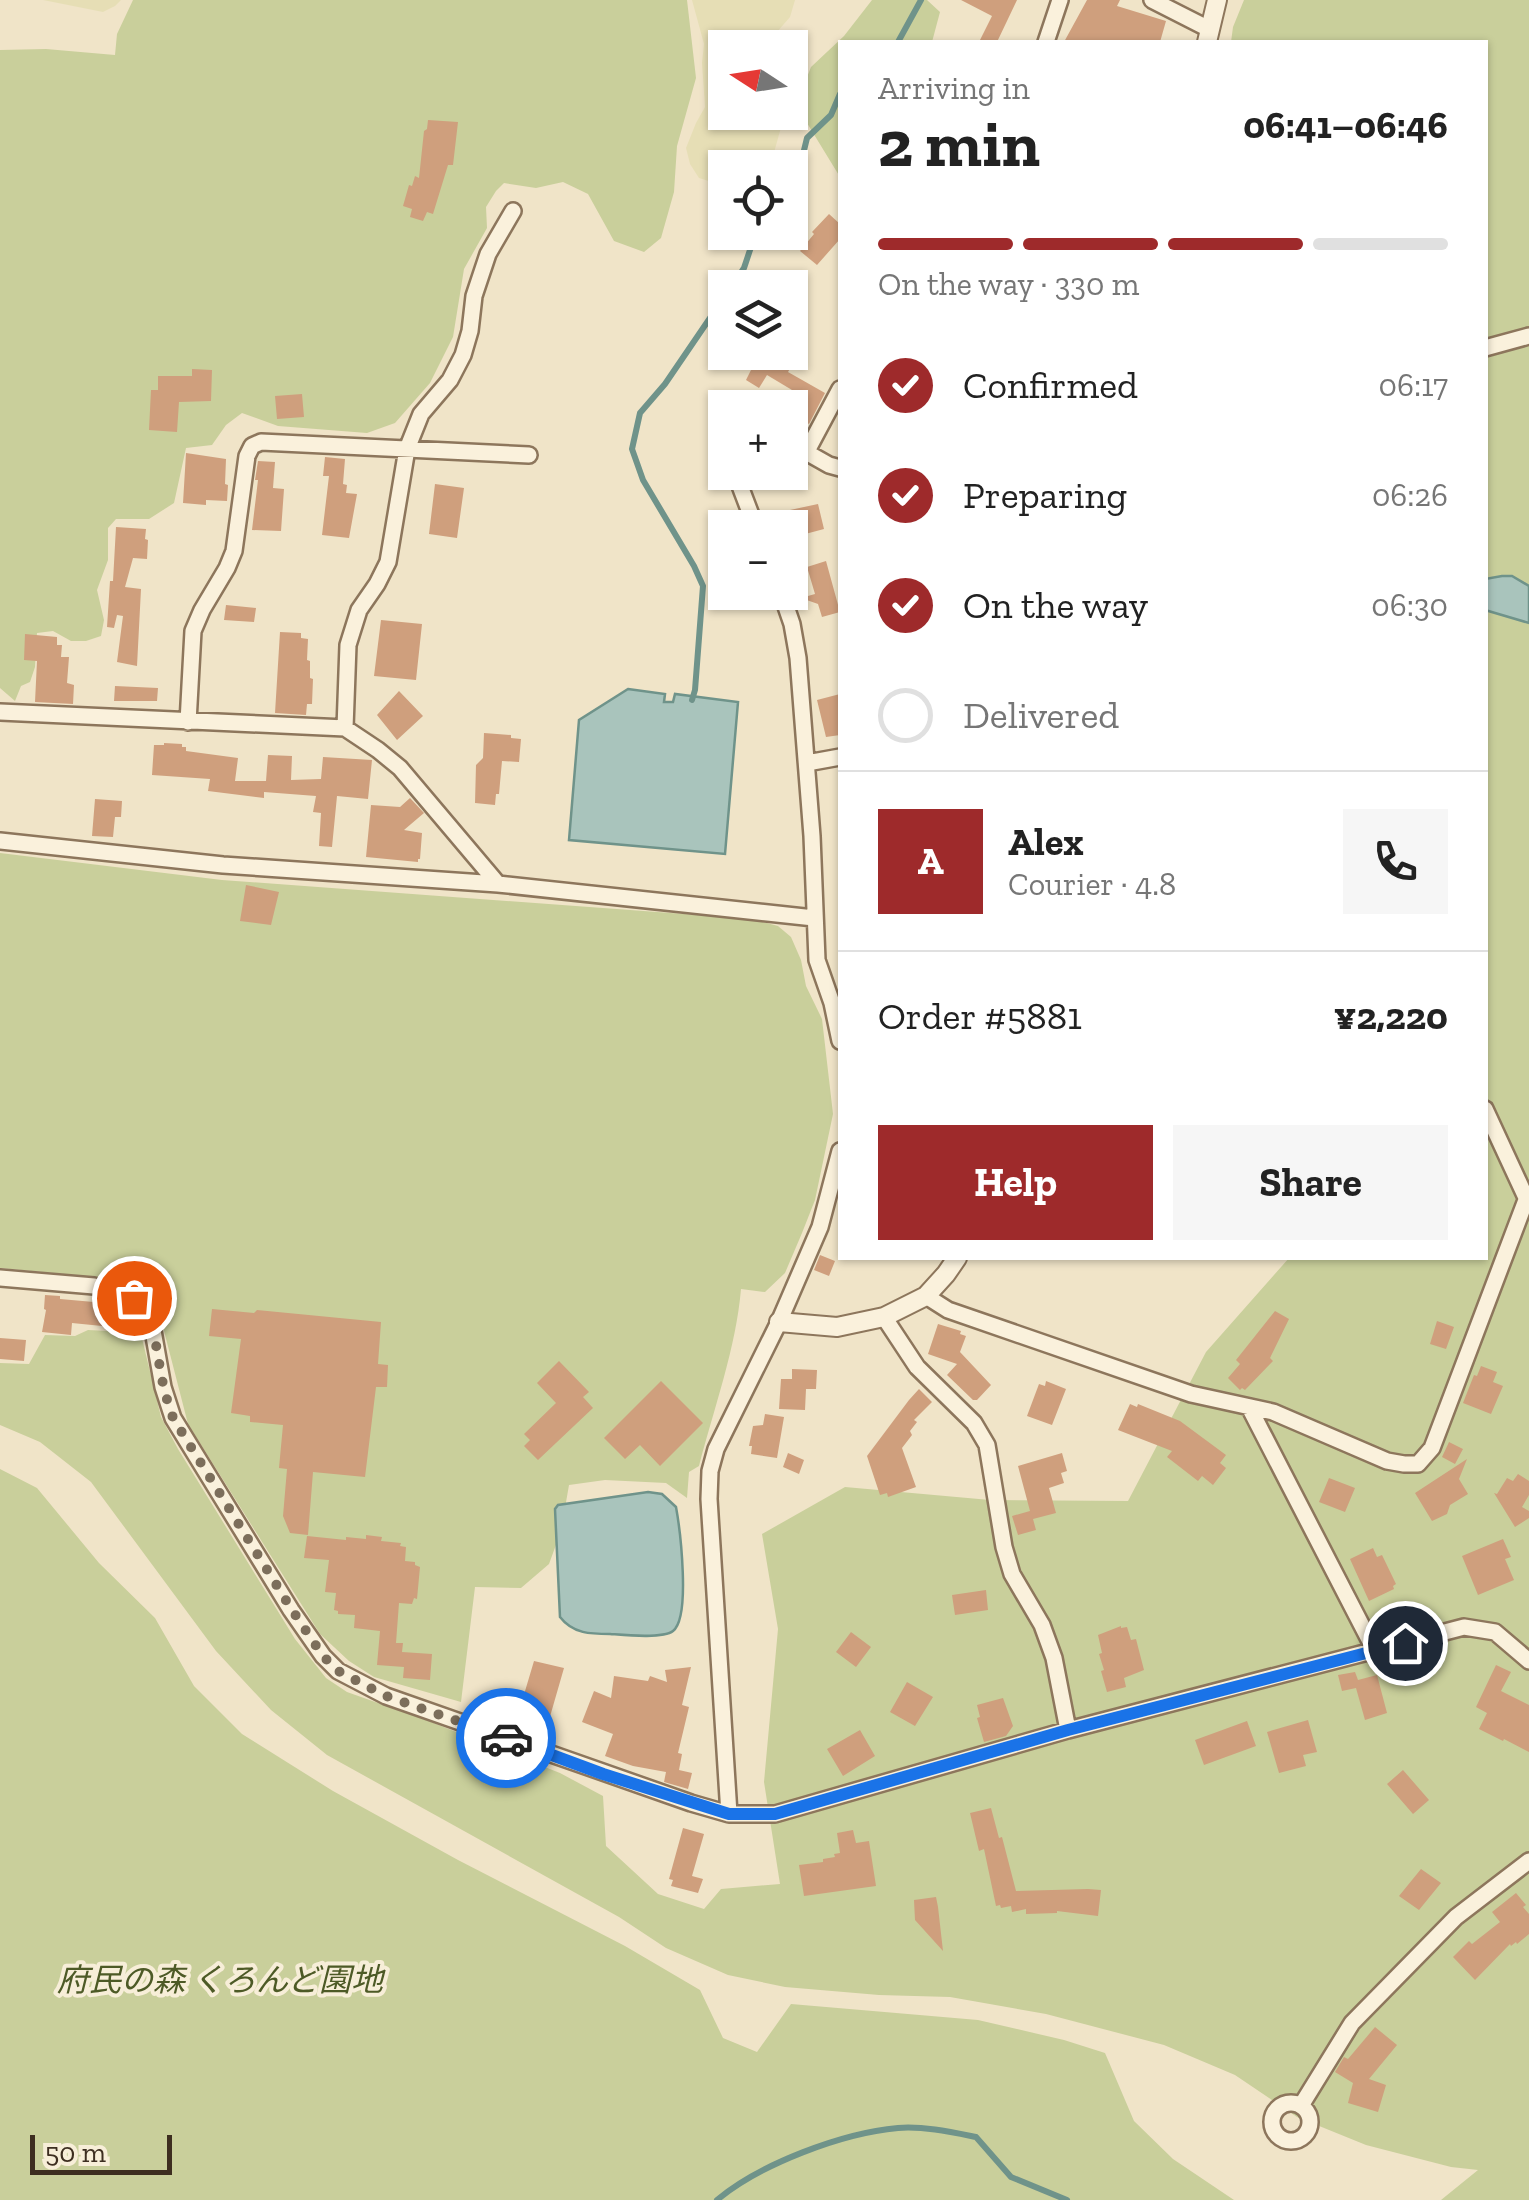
<!DOCTYPE html>
<meta charset="utf-8">
<style>
:root{--surface:#fff;--page:#f6f6f6;--text:#222;--muted:#767676;--line:#e0e0e0;--accent:#9e2a2b}
body{margin:0;font-family:"Zilla Slab","Noto Sans JP",serif;background:var(--page);color:var(--text);height:100vh;display:flex;flex-direction:column;font-size:38px;white-space:nowrap}
*{box-sizing:border-box;margin:0}
p{font-size:32px;color:var(--muted)}
.icon{flex:none;width:55px;height:55px;fill:none;stroke:currentColor;stroke-width:2;stroke-linecap:round;stroke-linejoin:round}
.map{position:relative;flex:1;overflow:hidden}
.drawer{position:absolute;left:838px;top:40px;width:650px;height:1220px;display:flex;flex-direction:column;background:var(--surface);border-radius:0px;box-shadow:0 2px 8px #0004}
.drawer>*{flex:none}
.needle{width:65px;rotate:282deg}
.controls{position:absolute;left:708px;top:30px;display:grid;gap:20px}
.controls a{display:grid;place-items:center;width:100px;height:100px;border-radius:0px;background:var(--surface);box-shadow:0 2px 8px #0004;font-size:50px}
.scale{position:absolute;left:30px;bottom:25px;width:142px;box-sizing:border-box;padding-left:10px;border:5px solid #3d2e20;border-top:0;font-size:28px;line-height:35px;white-space:nowrap;color:#3d2e20;-webkit-text-stroke:8px #f7eed8;paint-order:stroke}
.pin{position:absolute;display:grid;place-items:center;width:85px;height:85px;color:#fff;margin:-42px;border:5px solid #fff;border-radius:50%;box-shadow:0 2px 10px #0007}
.courier{position:absolute;display:grid;place-items:center;width:100px;height:100px;margin:-50px;border:8px solid #1a73e8;border-radius:50%;background:#fff;color:#222;box-shadow:0 2px 12px #0007}
.summary em{font-style:normal;font-weight:800}
.summary div{display:flex;flex-direction:column-reverse}
.summary{display:flex;align-items:center;justify-content:space-between;height:170px;padding:0 40px}
h1{font-size:65px;font-weight:800;line-height:75px}
.bar{display:grid;grid-template-columns:repeat(4,1fr);gap:15px 10px;align-content:center;height:120px;padding:0 40px}
.bar i{height:12px;border-radius:8px;background:var(--line)}
.bar .on{background:var(--accent)}
.bar p{grid-column:span 4}
.line{display:flex;align-items:center;gap:25px;padding:0 40px;border-top:2px solid var(--line)}
.line div{flex:1}
.round{display:grid;place-items:center;flex:none;width:105px;height:105px;border-radius:0px;background:var(--page)}
ol{padding:0 40px;list-style:none}
li{display:flex;align-items:center;gap:30px;height:110px}
li p{margin-inline-start:auto}
li .icon{padding:10px;border-radius:50%;background:var(--accent);color:#fff;stroke-width:4}
li:last-child{color:var(--muted)}
li i{width:55px;height:55px;border:5px solid var(--line);border-radius:50%}
.button{display:flex;gap:20px;margin-top:auto;padding:20px 40px}
.button a{flex:1;height:115px;border-radius:0px;background:var(--accent);color:#fff;font-size:40px;font-weight:800;line-height:115px;text-align:center}
.button a+a{background:var(--page);color:var(--text)}
.map>svg:first-child{display:block}
</style>
<div class="map">
<svg width="1529" height="2200" viewBox="0 0 1529 2200">
<rect width="100%" height="100%" fill="#f0e4c8"/>
<!-- farmland -->
<path fill="#e6deb5" d="M43,0H121L115,6L103,12Z
M692,0H795L790,17L777,32L784,47L725,48V112L785,113L770,167L725,168V186L699,178L690,164L686,148L696,123L705,107L702,63L704,44Z"/>
<!-- green -->
<path fill="#c9cf9b" d="M133,0H687L696,78L677,146L674,192L661,238L644,252L614,241L588,194L563,182L536,188L504,183L496,191L486,207L487,228L464,269L453,337L430,383L395,423L367,433L278,426L242,413L226,425L212,445L186,448L174,503L149,519H116L108,528V560L97,590L104,620L101,636L86,641H71L53,631L37,633L35,667L30,682L21,686L15,701L0,688V50L46,49L115,55L117,34Z
M872,0H927L940,12L932,42H840V177L796,105L811,67L844,36Z
M1244,0H1529V2200H1441L1478,2170L1451,2167L1366,2145L1297,2117L1235,2075L1164,2045L1046,2014L950,1997L879,1995L785,1987L728,1975L666,1948L619,1917L327,1755L271,1710L216,1651L91,1482L40,1442L0,1425V1363L29,1364L45,1335L75,1336L88,1330L107,1331L111,1301L131,1310L139,1326L161,1417L178,1449L295,1639L326,1678L347,1692L426,1720L560,1773L603,1796L606,1846L658,1894L704,1909L721,1889L780,1884L764,1782L778,1629L762,1534L845,1487L990,1500L1128,1501L1206,1352L1289,1258H1485V42H1231L1233,27Z
M0,853L222,880L752,919L778,926L791,937L801,960L806,986L822,1019L833,1114L815,1200L802,1233L785,1273L765,1292L741,1289C736,1348 714,1408 699,1466L689,1472L687,1498L666,1483L605,1480L569,1485L561,1531L549,1564L521,1588L475,1587L461,1702L374,1677L349,1661L320,1634L188,1424L163,1327L157,1313L130,1283L116,1279L0,1268Z
M0,1469L37,1488L99,1563L155,1618L194,1686L242,1734L333,1791L458,1860L625,1946L700,1990L723,2038L757,2052L791,2004L978,2020L1064,2040L1105,2053L1134,2121L1173,2159L1234,2200H0Z"/>
<!-- water -->
<path fill="#a9c4bc" stroke="#6f938a" stroke-width="2.5" d="M1502,576H1512L1529,586V623L1485,610V579Z
M628,689L665,694L664,702H673L675,694L738,702L725,854L569,840L579,720Z
M648,1492L662,1494L676,1507C680,1529 691,1617 673,1631C663,1639 624,1635 610,1634C591,1634 573,1634 560,1617L555,1509L558,1505Z"/>
<g fill="none" stroke-linecap="round" stroke-linejoin="round">
<!-- stream -->
<path stroke="#6f938a" stroke-width="6" d="M898,42L921,0
M790,182L798,175L807,138L831,115L840,94
M731,288L744,268L756,232
M692,700L695,690L703,586L694,566L643,480L632,449L640,413L665,384L725,296
M717,2200C760,2164 842,2133 898,2128C923,2126 951,2132 976,2137L1011,2177L1067,2200"/>
</g>
<!-- building -->
<path fill="#cf9f7d" d="M961,0H1017L997,42H979L992,16Z
M1087,0H1120L1117,6L1166,21L1160,42H1064Z
M428,120L458,122L453,165H448L433,214L427,212L423,221L410,217L412,209L403,206L409,185L412,186L415,176L419,178L424,131L427,129Z
M829,214L840,224V239L817,265L800,251L814,234L812,232Z
M760,352H799L788,372L825,393L809,424L800,419L793,432H790V408H783L792,390L767,375L759,388L746,380Z
M192,369L212,370L211,401L179,402L177,432L149,430L151,390H158V376H192Z
M302,394L304,417L277,419L275,396Z
M186,453L226,459L225,484L228,485L227,501L206,500V505L183,503Z
M325,457L345,459L343,484L347,485L346,493L357,494L349,538L322,535L329,476H323Z
M258,461L275,462L273,488L284,489L281,531L252,530L258,480H255Z
M435,484L464,488L457,538L429,534Z
M818,504L824,529L794,537L790,528H779L790,510Z
M116,527L146,529L145,539L148,540L147,559L133,558L125,587L141,589L137,666L117,662L123,616L117,615L114,628L107,627L110,581H113Z
M826,561L840,612L822,617L818,604L801,598L815,594L807,567Z
M226,605L256,608L254,622L224,620Z
M381,620L422,624L416,680L374,676Z
M280,632L301,633V638L308,639L307,660L310,661V678L313,679L312,704H307L306,715L275,713Z
M25,634L57,637V645H62L61,657H69L67,683L74,685L73,704L35,702L37,661L24,660Z
M115,686L158,688L157,701H114Z
M399,691L423,716L397,740L377,715Z
M840,694V735L826,737L817,700Z
M484,733L511,735V738L521,739L519,762L502,761L499,794H496L495,805L475,803L476,765L483,758Z
M164,743L182,744V747H186V751L238,758L235,781H266L268,755L292,756L291,780L321,779L323,757L372,760L368,799L337,796L332,847L319,846L321,813L313,812L316,796L264,792V798L208,791L210,779L152,775L154,745H164Z
M410,798L424,813L404,830L422,833L420,859H418V862L366,857L371,805L400,807Z
M95,799L122,801L121,817H115L113,837L92,836Z
M246,885L279,892L271,925L240,921Z
M820,1255L835,1261L829,1276L814,1270Z
M45,1295L60,1296V1299L105,1303L102,1326L72,1323L71,1335L42,1332L46,1310L44,1309Z
M212,1309L254,1313L257,1310L381,1322L378,1364L388,1365L387,1387H376L365,1477L313,1472L308,1535L290,1533L283,1516L287,1469L279,1468L283,1425L250,1422V1416L231,1413L241,1339L209,1336Z
M1275,1311L1289,1319L1270,1358L1273,1361L1245,1390L1242,1388L1240,1390L1228,1378L1240,1364L1236,1360Z
M1437,1321L1454,1327L1446,1349L1430,1344Z
M938,1324L961,1331L960,1334L966,1336L960,1352L991,1385L977,1400H973L947,1375L957,1364L928,1354Z
M0,1338L26,1340L24,1361L0,1359Z
M559,1361L589,1392L583,1397L593,1408L538,1460L524,1446L530,1440L524,1434L556,1403L537,1383Z
M1481,1366L1497,1372L1493,1382L1503,1386L1491,1414L1463,1403L1474,1375L1477,1376Z
M792,1369L817,1370L816,1389H806L805,1410L779,1409L781,1379H792Z
M661,1381L703,1423L660,1466L640,1445L625,1459L604,1438Z
M1046,1381L1066,1389L1052,1425L1027,1416L1039,1384L1045,1386Z
M919,1389L932,1402L914,1420L917,1422L910,1431L912,1435L902,1448L916,1487L888,1497L887,1493L880,1495L867,1456L909,1400Z
M1130,1404L1137,1407L1138,1404L1180,1421L1226,1455L1220,1463L1226,1468L1213,1485L1202,1476L1198,1481L1167,1457L1172,1451L1118,1430Z
M765,1414L784,1417L777,1458L751,1454L752,1446H749L753,1426L763,1425Z
M1449,1442L1463,1449L1455,1464L1442,1457Z
M788,1453L804,1460L799,1474L783,1467Z
M1062,1453L1067,1471L1061,1473L1064,1483L1049,1488L1056,1513L1033,1519L1036,1530L1018,1535L1012,1516L1030,1511L1018,1466Z
M1467,1459L1459,1479L1468,1494L1450,1505L1447,1514L1432,1521L1415,1493Z
M1518,1474L1529,1481V1495L1522,1507L1529,1511V1518L1515,1527L1494,1493L1497,1494L1507,1478L1513,1481Z
M1329,1478L1355,1488L1345,1512L1319,1502Z
M366,1535L382,1537L381,1541L401,1543L400,1546L406,1547L405,1561L415,1562V1565L420,1567L417,1599L414,1598L412,1604L399,1603L396,1643H403L402,1652L432,1654L430,1680L403,1678L404,1667L377,1665L380,1631L354,1628L355,1615L338,1614V1611L334,1610L336,1593L325,1592L329,1560L304,1558L307,1536L346,1540V1537L366,1539Z
M1503,1539L1511,1557L1505,1559L1514,1580L1478,1595L1462,1556Z
M1373,1548L1377,1557L1382,1555L1396,1584L1393,1586L1394,1589L1369,1601L1350,1559Z
M986,1590L988,1610L955,1615L952,1595Z
M1121,1626V1628L1127,1627L1131,1640L1136,1639L1144,1670L1124,1678L1126,1687L1107,1692L1101,1671L1104,1670L1099,1654L1102,1653L1098,1635Z
M851,1632L871,1647L856,1667L836,1652Z
M534,1661L564,1668L547,1727L517,1718Z
M1496,1665L1511,1672L1501,1691L1529,1705V1752L1504,1739L1503,1741L1479,1729L1487,1713L1476,1707Z
M691,1667L682,1705L689,1707L678,1753L682,1754L679,1770L692,1773L688,1789L664,1782L666,1772L633,1766L605,1756L613,1734L582,1722L594,1691L611,1698L614,1676L648,1681L650,1676L667,1682L665,1670Z
M1355,1672L1358,1680L1377,1675L1387,1713L1365,1720L1356,1688L1342,1691L1338,1675Z
M907,1682L933,1697L915,1726L890,1712Z
M1003,1698L1013,1726L1006,1736L984,1742L977,1718L980,1717L977,1705Z
M1308,1720L1317,1752L1303,1755L1306,1766L1279,1773L1267,1732Z
M1247,1721L1256,1746L1204,1765L1195,1740Z
M860,1730L875,1756L843,1776L827,1749Z
M1403,1770L1429,1800L1413,1814L1387,1784Z
M991,1808L999,1838L1002,1837L1016,1891L1088,1889L1101,1890L1098,1916L1057,1911V1913L1026,1914V1909L1012,1912L1011,1906L1001,1908L1000,1905L996,1906L984,1849L979,1851L970,1813Z
M683,1828L704,1834L692,1876L703,1879L698,1893L671,1886L673,1880L669,1879Z
M853,1830L856,1843L869,1841L876,1886L804,1896L799,1865L823,1862V1859L835,1857L834,1854L840,1853L837,1833Z
M1421,1869L1441,1883L1419,1910L1399,1896Z
M1516,1893L1526,1905L1523,1907L1529,1914V1934L1517,1944L1516,1942L1511,1946L1510,1944L1475,1980L1453,1957L1469,1941L1472,1944L1500,1922L1492,1912Z
M936,1897L938,1907L943,1951L915,1920L914,1900Z
M1375,2027L1397,2045L1369,2079L1386,2085L1378,2112L1348,2103L1353,2083L1335,2072L1344,2057L1348,2059Z"/>
<g fill="none" stroke-linecap="round" stroke-linejoin="round">
<!-- minor casing -->
<g stroke="#8d765c" stroke-width="20">
<path id="minor" d="M1152,0L1209,29
M1046,42L1060,0
M1485,348L1529,336
M790,443L829,465L840,468
M807,451L840,389
M737,472V478L756,528
M781,592L792,624L798,658L812,836L817,960L832,1003L840,1041
M0,712L345,728L378,750L400,768L498,884
M188,722L193,631L202,610L227,568L234,551L247,456L252,446L261,442L529,455
M345,728L348,645L359,610L377,584L388,562L407,449L421,414L450,380L463,355L470,331L474,296L488,254L513,211
M807,763L840,757
M0,841L223,865L498,884L814,918
M1485,1109L1529,1204
M0,1278L94,1286L135,1298L145,1309L152,1325L163,1387L173,1418L291,1610L323,1656L338,1671L386,1696L691,1803L729,1814H775L1068,1730L1464,1627L1495,1632L1529,1661
M926,1296L948,1310L1191,1394L1273,1412L1387,1461L1404,1464H1418L1432,1448L1526,1200
M884,1317L917,1367L974,1423L987,1445L1004,1547L1012,1574L1042,1625L1054,1658L1068,1730
M1249,1407L1375,1651
M729,1814L709,1499L710,1471L716,1449L779,1322L820,1227L840,1151
M1272 2122a19 19 0 1 1 38 0a19 19 0 1 1-38 0Z
M1302,2104L1352,2023L1456,1917L1529,1861"/>
</g>
<!-- tertiary casing -->
<g stroke="#8d765c" stroke-width="22">
<path id="tertiary" d="M1207,42L1217,0
M779,1322L837,1327L884,1317L926,1296L946,1274L957,1258"/>
</g>
<!-- minor -->
<use href="#minor" stroke="#faf1dc" stroke-width="15"/>
<!-- tertiary -->
<use href="#tertiary" stroke="#faf1dc" stroke-width="18"/>
</g>
<g fill="none" stroke-linecap="round" stroke-linejoin="round">
<!-- done -->
<path stroke="#7c6e5b" stroke-width="10" stroke-dasharray="0 18" d="M134,1298C158,1323 156,1356 164,1388C166,1398 170,1408 173,1418L292,1610L323,1656L338,1671L386,1696L506,1738"/>
<!-- route -->
<path stroke="#1a73e8" stroke-width="12" d="M506,1738L603,1774L729,1814H775L1068,1730L1405,1643"/>
</g>
<g text-anchor="middle" stroke-width="8" stroke-linejoin="round" paint-order="stroke">
<!-- park labels -->
<g font-size="32" font-style="italic" fill="#4d5a26" stroke="#f7eed8">
<text x="220" y="1991">府民の森 くろんど園地</text>
</g>
</g>
</svg>
<div class="controls">
<a><svg class="needle" viewBox="-14 -14 28 28"><path d="M0-13l5 13h-10z" fill="#e53935"/><path d="M0 13l5-13h-10z" fill="#767676"/></svg></a>
<a><svg class="icon" aria-label="locate" viewBox="0 0 24 24"><circle cx="12" cy="12" r="6"/><path d="M12 2v4M12 18v4M2 12h4M18 12h4"/></svg></a>
<a><svg class="icon" aria-label="layers" viewBox="0 0 24 24"><path d="M12 4l9 5-9 5-9-5zM3 14l9 5 9-5"/></svg></a>
<a>+</a>
<a>−</a>
</div>
<div class="scale">50 m</div>
<div class="pin" style="left:134px;top:1298px;background:#ea580c"><svg class="icon" aria-label="bag" viewBox="0 0 24 24"><path d="M5 8h14l-1 12H6zM9 8a3 3 0 0 1 6 0"/></svg></div>
<div class="pin" style="left:1405px;top:1643px;background:#1f2937"><svg class="icon" aria-label="home" viewBox="0 0 24 24"><path d="M3 11l9-7 9 7M6 9v11h12V9"/></svg></div>
<div class="courier" style="left:506px;top:1738px"><svg class="icon" aria-label="car" viewBox="0 0 24 24"><path d="M5 17H2v-5l4-1 3-4h7l3 4 3 1v5h-3M9 17h6M6 11h13"/><circle cx="7" cy="17" r="2"/><circle cx="17" cy="17" r="2"/></svg></div>
<section class="drawer">
<div class="summary"><div><h1>2 min</h1><p>Arriving in</p></div><em>06:41–06:46</em></div>
<div class="bar"><i class="on"></i><i class="on"></i><i class="on"></i><i></i><p>On the way · 330 m</p></div>
<ol>
<li><svg class="icon" aria-label="check" viewBox="0 0 24 24"><path d="M5 12l5 5 9-10"/></svg>Confirmed<p>06:17</p></li>
<li><svg class="icon" aria-label="check" viewBox="0 0 24 24"><path d="M5 12l5 5 9-10"/></svg>Preparing<p>06:26</p></li>
<li><svg class="icon" aria-label="check" viewBox="0 0 24 24"><path d="M5 12l5 5 9-10"/></svg>On the way<p>06:30</p></li>
<li><i></i>Delivered</li>
</ol>
<div class="line" style="height:180px"><b class="round" style="background:var(--accent);color:#fff">A</b><div><b>Alex</b><p>Courier · 4.8</p></div><a class="round"><svg class="icon" aria-label="phone" viewBox="0 0 24 24"><path d="M5 4h4l2 5-3 2q2 4 5 5l2-3 5 2v4C11 20 4 13 5 4z"/></svg></a></div>
<div class="line" style="height:130px"><div>Order #5881</div><b>¥2,220</b></div>
<div class="button"><a>Help</a><a>Share</a></div>
</section>
</div>
